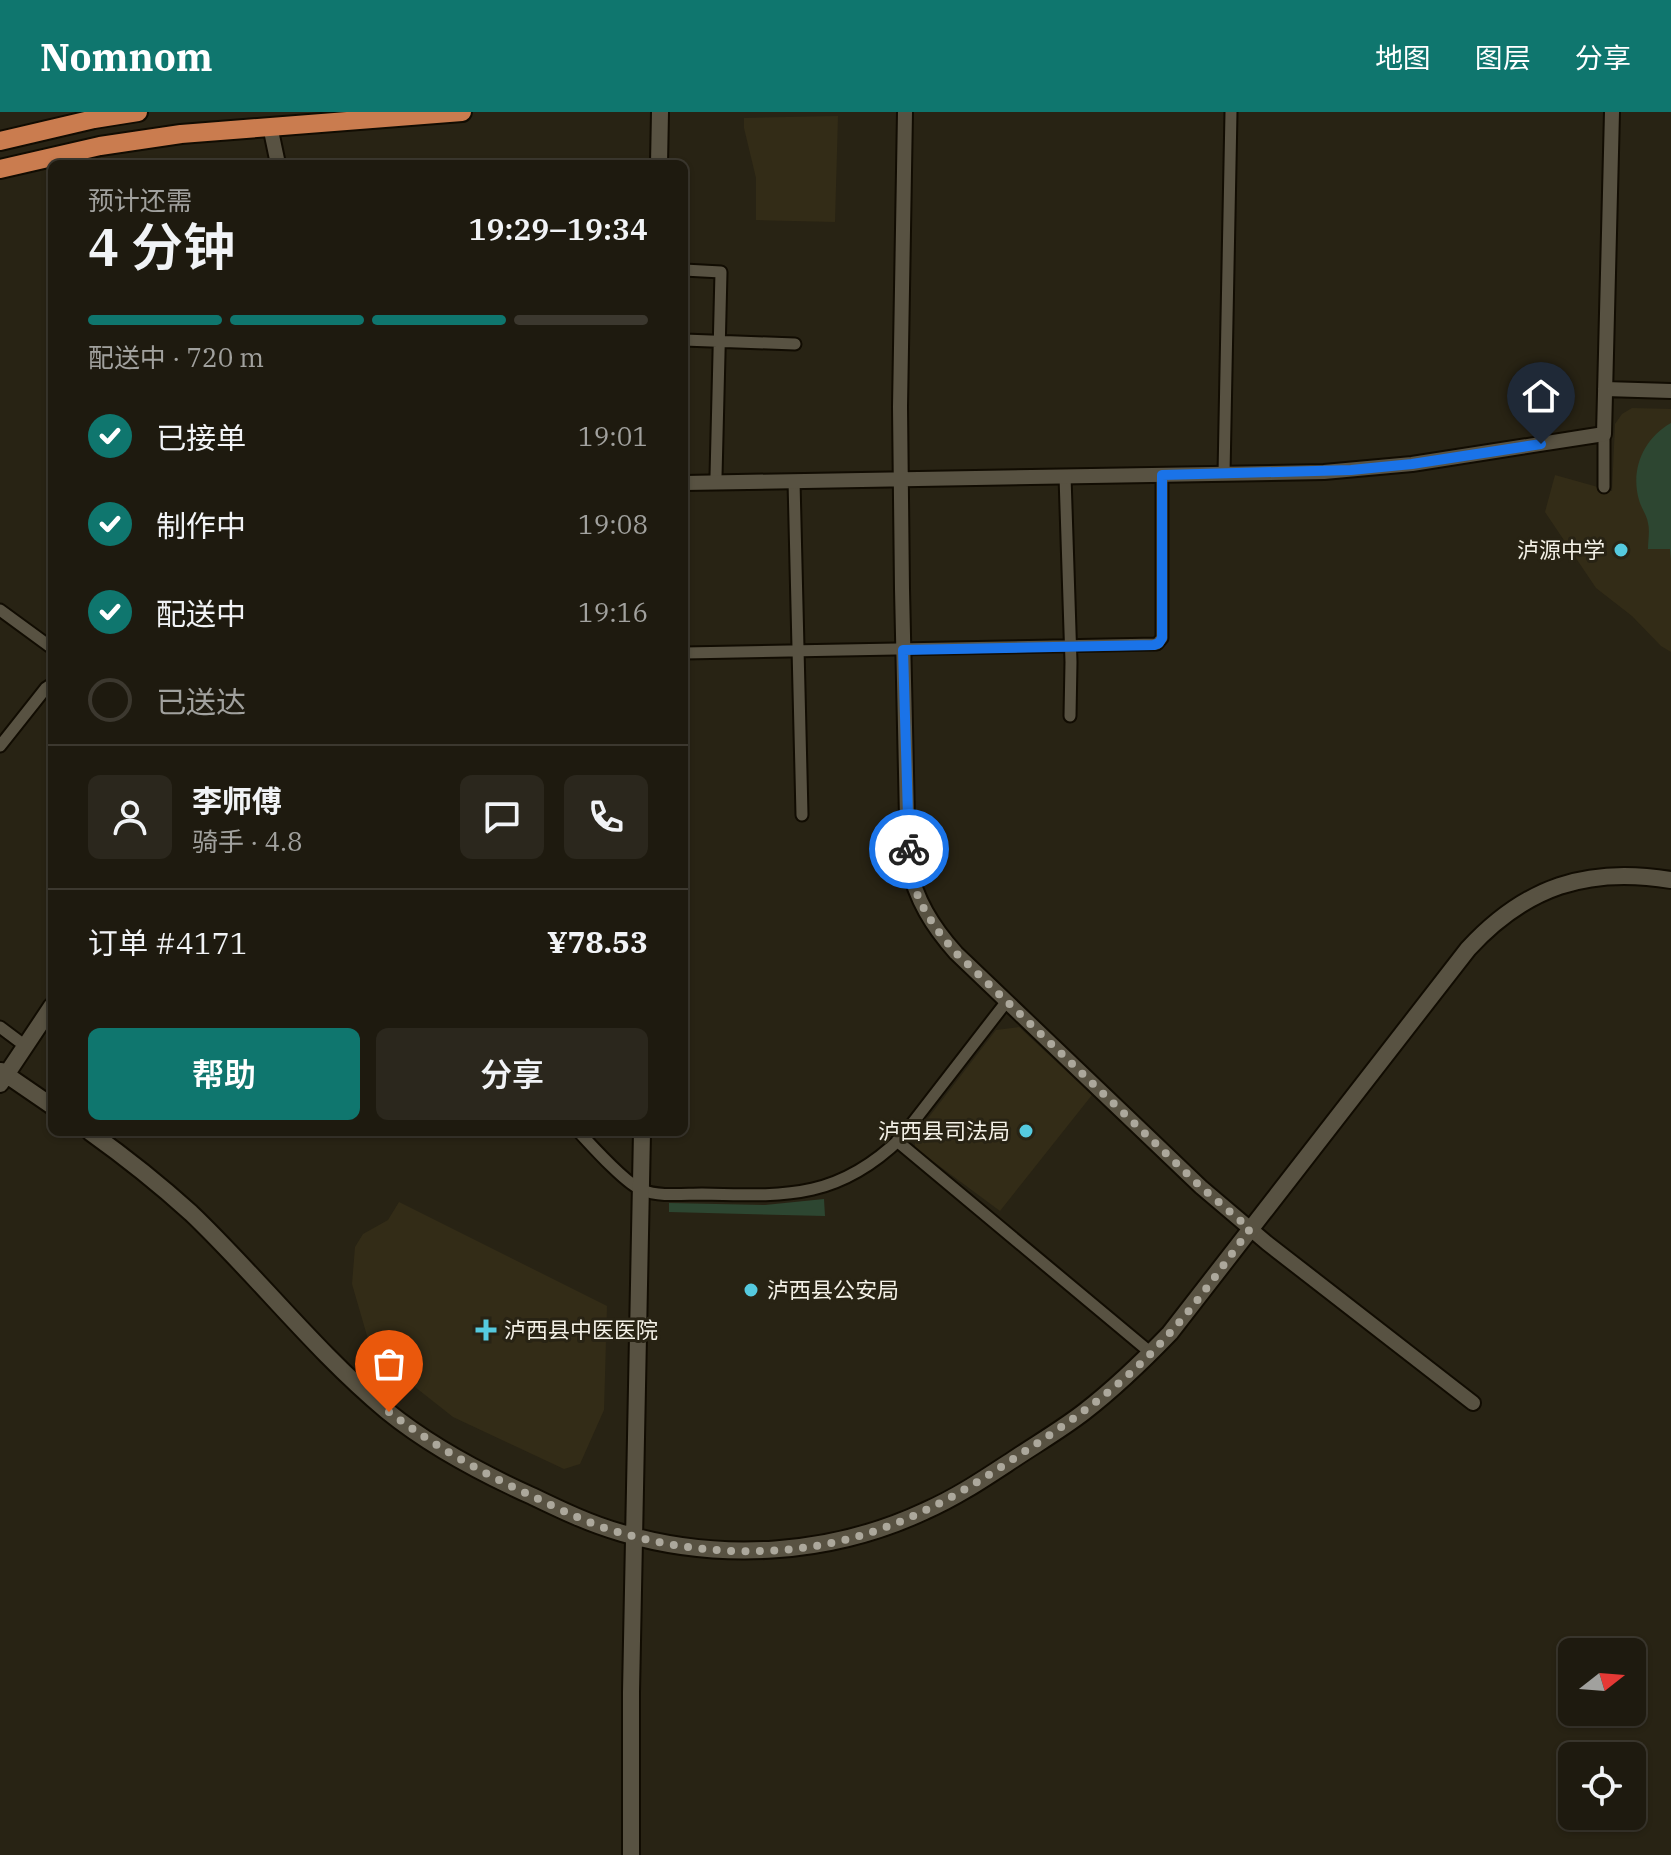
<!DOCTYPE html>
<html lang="zh">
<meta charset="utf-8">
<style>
:root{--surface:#1e1a0f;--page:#2b271d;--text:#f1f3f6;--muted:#a1a19e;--line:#3c382f;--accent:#0f766e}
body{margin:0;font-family:"IBM Plex Serif","Noto Sans SC",serif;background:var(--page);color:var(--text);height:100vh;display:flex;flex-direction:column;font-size:30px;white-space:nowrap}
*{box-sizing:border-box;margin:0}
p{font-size:26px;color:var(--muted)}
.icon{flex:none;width:44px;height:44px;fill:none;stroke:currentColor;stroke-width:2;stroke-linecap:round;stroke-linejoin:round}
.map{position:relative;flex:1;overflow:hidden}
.panel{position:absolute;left:48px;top:48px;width:640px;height:976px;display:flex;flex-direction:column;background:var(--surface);border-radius:12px;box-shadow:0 2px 6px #0004,0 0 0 2px var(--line)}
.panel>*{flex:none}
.needle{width:52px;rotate:73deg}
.tools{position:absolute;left:1558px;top:1526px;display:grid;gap:16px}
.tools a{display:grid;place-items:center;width:88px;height:88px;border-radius:12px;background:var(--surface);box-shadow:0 2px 6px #0004,0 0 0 2px var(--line);font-size:40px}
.pin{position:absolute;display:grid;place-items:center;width:68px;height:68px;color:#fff;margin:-82px -34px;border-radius:50% 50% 50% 0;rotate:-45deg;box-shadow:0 0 8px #0007}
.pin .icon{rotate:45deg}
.courier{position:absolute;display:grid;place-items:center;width:80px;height:80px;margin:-40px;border:6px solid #1a73e8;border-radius:50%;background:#fff;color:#222;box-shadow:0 2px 10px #0007}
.summary em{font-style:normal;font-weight:600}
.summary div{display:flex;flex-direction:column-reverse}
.summary{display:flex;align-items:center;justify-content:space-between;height:136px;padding:0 40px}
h1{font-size:52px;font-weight:600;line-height:60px}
.bar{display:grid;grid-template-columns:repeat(4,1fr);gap:12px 8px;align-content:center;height:96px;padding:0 40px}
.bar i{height:10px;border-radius:6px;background:var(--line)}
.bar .selected{background:var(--accent)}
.bar p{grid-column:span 4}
.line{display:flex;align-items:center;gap:20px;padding:0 40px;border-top:2px solid var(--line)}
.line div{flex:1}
.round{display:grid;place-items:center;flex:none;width:84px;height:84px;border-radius:12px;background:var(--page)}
ol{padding:0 40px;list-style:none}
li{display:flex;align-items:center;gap:24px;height:88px}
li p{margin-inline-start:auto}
li .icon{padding:8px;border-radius:50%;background:var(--accent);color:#fff;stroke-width:4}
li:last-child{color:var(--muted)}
li i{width:44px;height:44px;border:4px solid var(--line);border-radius:50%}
.cta{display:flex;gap:16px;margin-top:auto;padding:16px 40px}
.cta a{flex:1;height:92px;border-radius:12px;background:var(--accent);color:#fff;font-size:32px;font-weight:600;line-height:92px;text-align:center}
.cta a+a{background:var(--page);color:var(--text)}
header{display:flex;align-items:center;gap:48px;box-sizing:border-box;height:112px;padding:0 40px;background:var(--accent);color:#fff}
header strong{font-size:38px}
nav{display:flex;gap:44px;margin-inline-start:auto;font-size:28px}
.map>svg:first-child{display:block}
</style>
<header>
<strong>Nomnom</strong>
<nav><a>地图</a><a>图层</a><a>分享</a></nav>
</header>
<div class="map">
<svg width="1671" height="1743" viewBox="0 0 1671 1743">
<rect width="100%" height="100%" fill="#282314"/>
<!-- built -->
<path fill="#332c17" d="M838,4L835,110L756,108V66L744,16V6Z
M1632,296L1671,297V540L1661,534L1632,504L1596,476L1545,400L1555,363L1612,379L1615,312L1622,302Z
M1019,915L1092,983L1000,1099L915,1036V1023L996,918Z
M399,1090L607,1194L604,1298L580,1352L564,1357L453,1305L372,1241L352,1172L355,1135L363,1122L388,1108Z"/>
<!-- green -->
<path fill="#2d4631" d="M1671,311V449L1670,437H1648C1648,428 1650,419 1648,411C1647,403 1641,396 1639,388C1630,357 1644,326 1671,311Z
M824,1087L825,1104L669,1100V1091L765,1093Z"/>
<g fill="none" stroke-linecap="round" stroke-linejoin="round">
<!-- minor casing -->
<g stroke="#110c02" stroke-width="15">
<path id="minor" d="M684,158L721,160L716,364
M684,228L795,232
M1224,362L1231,0
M1065,364L1071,550L1070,604
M794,369L802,703
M1604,375V322
M0,498L52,536
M684,541L1157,532L1162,526V363
M0,634L46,576L52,572
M0,915L20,930
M579,1020C592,1034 625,1071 642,1078C659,1085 684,1082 702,1082C785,1084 837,1088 901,1026L1007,889
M897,1029L1151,1241"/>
</g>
<!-- tertiary casing -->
<g stroke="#110c02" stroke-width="18">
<path id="tertiary" d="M905,0L900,295L902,477L908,752C916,788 932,814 956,841L1201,1075L1267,1131L1473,1291
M270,14L278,52
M1605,277L1671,279
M684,371L1324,360L1412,352L1604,322L1612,0"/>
</g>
<!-- secondary casing -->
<g stroke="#110c02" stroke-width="20">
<path id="secondary" d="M659,52L660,0
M1,959L52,994
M0,972L52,894
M90,1020C125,1045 159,1072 191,1101C258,1165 316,1240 387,1299C430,1334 481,1361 532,1384C561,1398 590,1412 622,1421C721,1450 831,1443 925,1399C957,1385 985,1366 1014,1347C1038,1331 1062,1317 1084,1300C1115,1276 1143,1249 1170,1221L1468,837C1525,775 1587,754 1671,768
M631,1743V1580L642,1020"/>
</g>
<!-- trunk casing -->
<g stroke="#110c02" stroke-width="22">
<path id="trunk" d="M0,29L94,7L138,0
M0,57L100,34L181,22L462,0"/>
</g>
<!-- minor -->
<use href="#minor" stroke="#585242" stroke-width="11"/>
<!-- tertiary -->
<use href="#tertiary" stroke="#585242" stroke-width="14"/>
<!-- secondary -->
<use href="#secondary" stroke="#585242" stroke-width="16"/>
<!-- trunk -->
<use href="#trunk" stroke="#ca7c4f" stroke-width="18"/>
</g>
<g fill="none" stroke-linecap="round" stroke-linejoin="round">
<!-- done -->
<path stroke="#aca89c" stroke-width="8" stroke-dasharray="0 14.4" d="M389,1300C433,1333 480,1360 530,1383C553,1394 577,1406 602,1415C688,1444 789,1449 875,1419C928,1401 973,1374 1019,1343C1074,1308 1126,1271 1169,1222C1199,1189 1224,1152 1250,1117L1201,1075L956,841C930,811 908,779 909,737"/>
<!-- route -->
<path stroke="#1a73e8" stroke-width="10" d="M909,737L903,538L1154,533L1159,531L1162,526V363L1351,358L1412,352L1541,332"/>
</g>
<!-- markers -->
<g fill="#55cadf" stroke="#282314" stroke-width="3">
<circle cx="1621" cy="438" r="8"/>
<circle cx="1026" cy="1019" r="8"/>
<circle cx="751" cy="1178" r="8"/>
<path d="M482 1206h8v8h8v8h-8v8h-8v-8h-8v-8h8z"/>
</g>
<g text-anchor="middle" stroke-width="6" stroke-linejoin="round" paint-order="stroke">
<!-- poi labels -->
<g font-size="22" fill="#f3f0e6" stroke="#282314" text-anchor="end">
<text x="1605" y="446">泸源中学</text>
<text x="1010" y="1027">泸西县司法局</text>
<text x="767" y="1186" text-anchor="start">泸西县公安局</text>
<text x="504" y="1226" text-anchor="start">泸西县中医医院</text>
</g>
</g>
</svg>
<div class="tools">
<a><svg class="needle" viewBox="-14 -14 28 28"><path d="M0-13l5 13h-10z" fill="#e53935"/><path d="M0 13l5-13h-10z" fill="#a1a19e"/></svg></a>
<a><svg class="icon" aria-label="locate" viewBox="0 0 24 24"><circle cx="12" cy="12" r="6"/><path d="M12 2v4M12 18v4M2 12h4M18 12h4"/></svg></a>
</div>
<div class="pin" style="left:389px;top:1300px;background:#ea580c"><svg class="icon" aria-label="bag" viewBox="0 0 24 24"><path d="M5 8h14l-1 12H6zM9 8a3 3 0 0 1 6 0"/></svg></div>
<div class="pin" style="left:1541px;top:332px;background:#1f2937"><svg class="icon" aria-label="home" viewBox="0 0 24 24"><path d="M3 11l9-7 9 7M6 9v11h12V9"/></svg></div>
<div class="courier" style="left:909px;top:737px"><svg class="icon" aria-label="bike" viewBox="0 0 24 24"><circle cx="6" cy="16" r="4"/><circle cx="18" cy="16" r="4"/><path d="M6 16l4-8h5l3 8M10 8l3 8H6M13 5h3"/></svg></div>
<section class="panel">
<div class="summary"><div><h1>4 分钟</h1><p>预计还需</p></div><em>19:29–19:34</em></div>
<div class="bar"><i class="selected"></i><i class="selected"></i><i class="selected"></i><i></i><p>配送中 · 720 m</p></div>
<ol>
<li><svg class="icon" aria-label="check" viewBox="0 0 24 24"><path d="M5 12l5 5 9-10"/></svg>已接单<p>19:01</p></li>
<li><svg class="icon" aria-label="check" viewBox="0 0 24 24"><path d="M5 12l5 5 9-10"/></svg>制作中<p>19:08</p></li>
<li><svg class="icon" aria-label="check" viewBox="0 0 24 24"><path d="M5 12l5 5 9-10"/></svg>配送中<p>19:16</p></li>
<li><i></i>已送达</li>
</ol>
<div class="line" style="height:144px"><a class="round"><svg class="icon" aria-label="person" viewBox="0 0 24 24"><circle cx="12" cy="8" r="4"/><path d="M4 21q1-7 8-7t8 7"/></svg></a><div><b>李师傅</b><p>骑手 · 4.8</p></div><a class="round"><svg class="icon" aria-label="chat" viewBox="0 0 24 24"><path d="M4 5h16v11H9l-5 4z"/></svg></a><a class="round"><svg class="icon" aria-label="phone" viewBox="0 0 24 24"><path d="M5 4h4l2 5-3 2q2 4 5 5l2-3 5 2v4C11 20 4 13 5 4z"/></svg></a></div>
<div class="line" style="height:104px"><div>订单 #4171</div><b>¥78.53</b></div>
<div class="cta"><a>帮助</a><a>分享</a></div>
</section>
</div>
